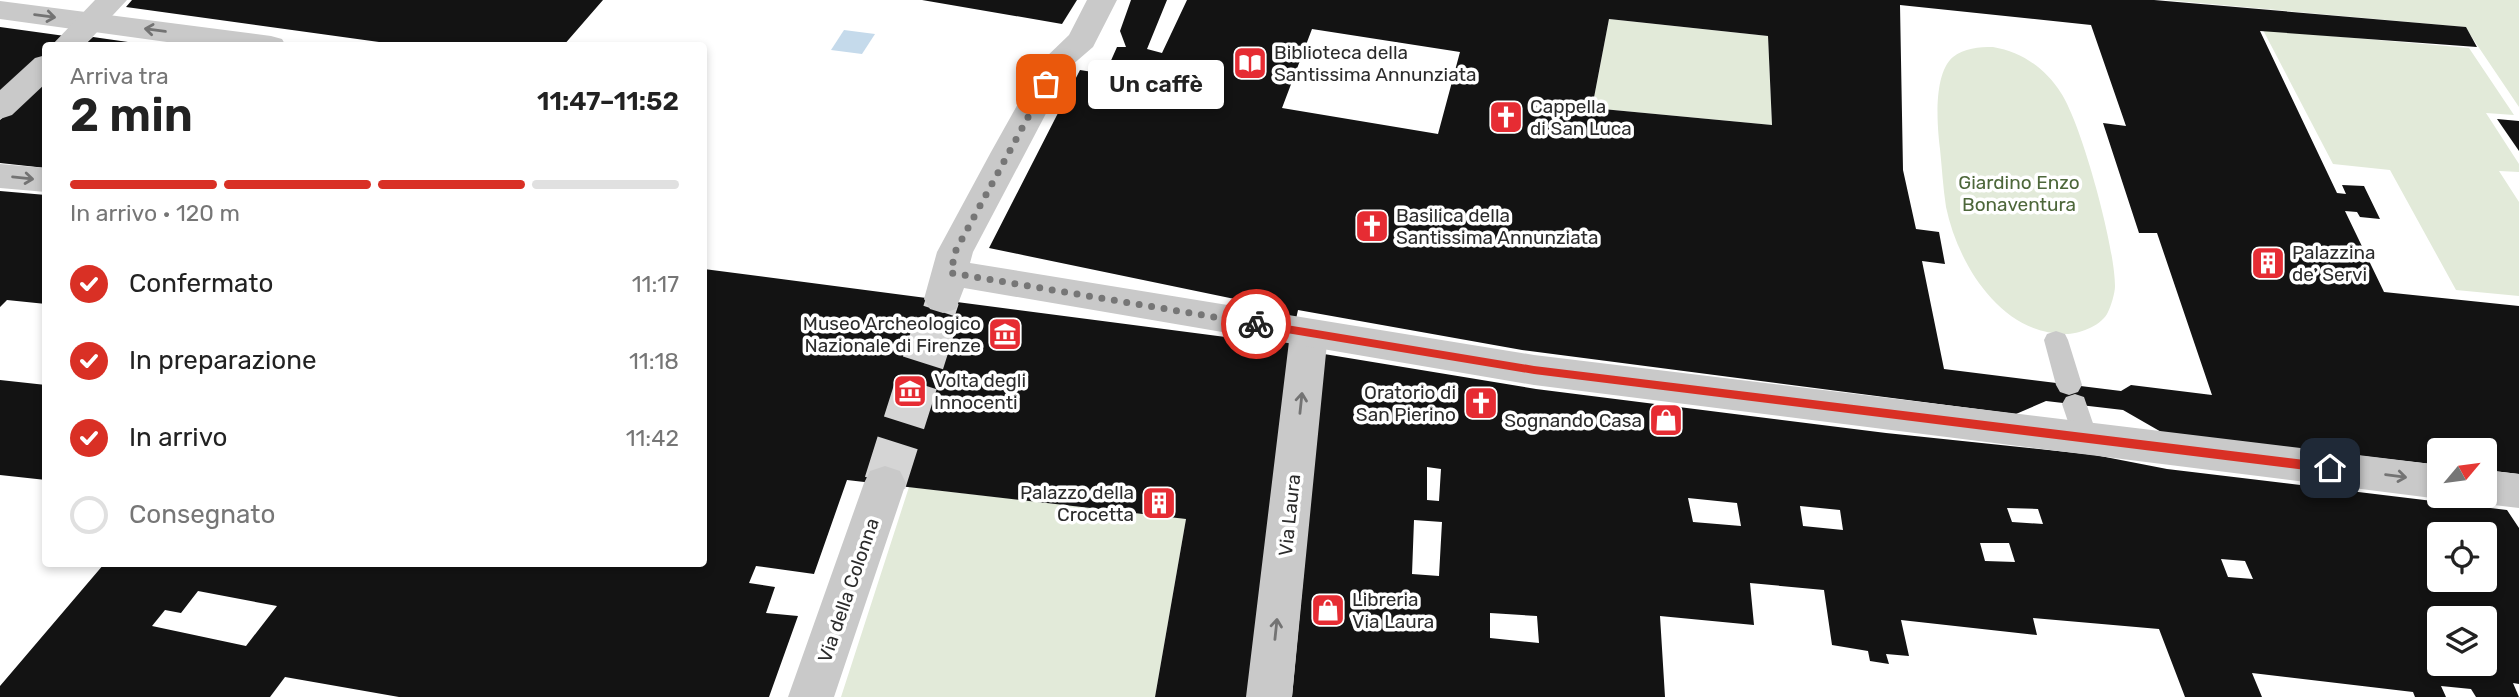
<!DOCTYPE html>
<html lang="it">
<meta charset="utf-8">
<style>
:root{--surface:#fff;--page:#f2f2f2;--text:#222;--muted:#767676;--line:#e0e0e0;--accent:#d93025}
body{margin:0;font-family:Rubik,sans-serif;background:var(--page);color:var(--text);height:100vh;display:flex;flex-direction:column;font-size:26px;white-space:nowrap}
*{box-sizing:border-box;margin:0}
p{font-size:23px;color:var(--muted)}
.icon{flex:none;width:38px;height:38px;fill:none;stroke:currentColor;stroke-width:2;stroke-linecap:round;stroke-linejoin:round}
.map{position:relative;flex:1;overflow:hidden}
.panel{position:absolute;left:42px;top:42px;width:665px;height:525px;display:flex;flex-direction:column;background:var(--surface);border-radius:7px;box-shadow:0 4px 10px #0003}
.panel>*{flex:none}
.needle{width:46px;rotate:61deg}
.fabs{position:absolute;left:2427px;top:438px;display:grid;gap:14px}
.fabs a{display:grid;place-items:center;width:70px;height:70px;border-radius:7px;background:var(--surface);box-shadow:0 4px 10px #0003;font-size:35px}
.pin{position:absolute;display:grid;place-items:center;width:60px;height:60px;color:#fff;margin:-30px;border-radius:14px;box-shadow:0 4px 10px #0006}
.courier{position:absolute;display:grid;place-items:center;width:70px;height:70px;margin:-35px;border:5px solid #d93025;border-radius:50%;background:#fff;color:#222;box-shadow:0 2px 9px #0007}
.bubble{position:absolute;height:49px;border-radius:7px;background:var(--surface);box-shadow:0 4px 10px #0003;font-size:23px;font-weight:600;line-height:49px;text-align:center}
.head em{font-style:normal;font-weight:600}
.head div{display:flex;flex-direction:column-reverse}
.head{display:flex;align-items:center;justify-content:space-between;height:119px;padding:0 28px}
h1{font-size:46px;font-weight:600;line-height:52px}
.bar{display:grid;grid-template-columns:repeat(4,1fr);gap:10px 7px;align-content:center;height:84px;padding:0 28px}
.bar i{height:9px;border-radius:5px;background:var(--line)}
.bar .current{background:var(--accent)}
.bar p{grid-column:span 4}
ol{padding:0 28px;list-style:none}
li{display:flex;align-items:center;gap:21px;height:77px}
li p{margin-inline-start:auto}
li .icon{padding:7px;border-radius:50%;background:var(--accent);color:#fff;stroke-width:4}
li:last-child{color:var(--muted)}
li i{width:38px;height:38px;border:4px solid var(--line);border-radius:50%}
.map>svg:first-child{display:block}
</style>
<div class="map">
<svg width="2519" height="697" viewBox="0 0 2519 697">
<rect width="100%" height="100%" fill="#fff"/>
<!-- green -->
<path fill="#e2ead9" d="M2165,0H2519V107L2465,27Z
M1609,19L1768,36L1772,125L1592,108Z
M2263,30L2469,48L2514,115L2486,113L2519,164V172L2499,171L2519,202V296L2456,290L2390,170L2333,164Z
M1993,47C2022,52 2045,68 2061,93C2082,125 2115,247 2115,286C2115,293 2111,306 2108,312C2102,325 2082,333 2068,334C2002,336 1958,265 1946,207C1943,188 1942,168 1940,149C1937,125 1933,74 1953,57C1964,48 1979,47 1993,47Z
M909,487L1186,519L1155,697H841Z"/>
<!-- water -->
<path fill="#c5daeb" d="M844,30L875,34L862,54L831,50Z"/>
<!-- building -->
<path fill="#131313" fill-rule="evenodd" d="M132,0H603L563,46H408L126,7Z
M922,0H1077L1062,24Z
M1131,0H1167L1147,49L1162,53L1187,0H2154L2466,27L2477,47L2260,31L2337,193L2346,194L2342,185L2364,186L2380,219L2360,217L2357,212L2345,211L2384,292L2519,306V474L2485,470V450H2440V465L2163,433L2123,410L2046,401L2016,414L1522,350L1298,310L1290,346L1248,697H1155L1186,519L847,480L814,574L756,566L749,583L775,587L766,613L798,616L769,697H399L285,677L270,697H0V686L104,564H704V269L1264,342L1273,307L989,248L1080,70L1105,74L1117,47H1126L1120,31ZM1900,5L2091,25L2126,126L2103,123L2139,233H2157L2212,395L2131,385L2121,391L1944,369L1922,261L1945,264L1939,232L1916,229L1903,170ZM1609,19L1768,36L1772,125L1592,108ZM1312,29L1460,52L1438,134L1282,108ZM198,591L277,606L246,646L152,626L165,610L181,613Z
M0,27L65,36L55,46H46V55L0,98Z
M93,37L142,44V46H83Z
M46,80V168L0,163V120Z
M2497,119L2519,121V151Z
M0,191L46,195V304L7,300L0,307Z
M1324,354L1536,389L1886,433L2095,455L2167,469L2507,510L2519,528V684L2513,683L2519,697H2476L2471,689L2441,686L2446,697H2415L2413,692L2252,673L2262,697H2185L2159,629L2033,618L2037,635L1901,620L1909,656L1886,654L1889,664L1870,661L1868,651L1832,645L1824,590L1750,583L1754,625L1660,616L1665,697H1292ZM1427,467L1441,469L1439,501L1427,500ZM1688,498L1737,503L1741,526L1693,522ZM1800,506L1840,510L1843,530L1803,526ZM2007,508L2038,509L2043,524L2012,522ZM1414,520L1442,522L1439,576L1412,574ZM2440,534H2485V579H2440ZM1980,543H2009L2015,562L1985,561ZM2221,559L2245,561L2253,579L2228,577ZM1490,613L1537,616L1539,643L1490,638ZM2440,618H2485V663H2440Z
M0,380L46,385V480L0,475Z"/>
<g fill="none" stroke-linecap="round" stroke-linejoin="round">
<!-- minor-tunnel-far1 -->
<path stroke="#d5d5d5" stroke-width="33" stroke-dasharray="33 17" stroke-linecap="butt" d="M939,311L943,299"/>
<!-- minor-tunnel -->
<path stroke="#d5d5d5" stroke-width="42" stroke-dasharray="42 21" stroke-linecap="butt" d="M885,483L940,309"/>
<!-- service -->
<path fill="#c9c9c9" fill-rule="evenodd" d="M2056,331L2065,334L2068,340L2082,385L2078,392L2069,395L2060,392L2056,385L2044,340L2047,334Z
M2075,394L2084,397L2098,438L2094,445L2085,448L2076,445L2062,404L2066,397Z"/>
<!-- pedestrian -->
<path fill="#c9c9c9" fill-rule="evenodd" d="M0,1L271,36L282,39L286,46H196L0,19Z
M0,164L46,168V192L0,188Z
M1309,319L1322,323L1328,333L1292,697H1246L1290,333L1296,323Z"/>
<!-- minor -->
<path fill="#c9c9c9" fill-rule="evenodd" d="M95,0H127L84,46H51Z
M1087,0H1117L1093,47L1071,66L973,252L970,263L1534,355L2440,465V495H2451L2440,499L1534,385L964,288L956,309L943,313L930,309L924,299L937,252L991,152L1042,61L1069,35Z
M46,55V83L12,115L0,119V90L35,58Z
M885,466L900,471L906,483L834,697H788L864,483L870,471Z
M2485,470L2519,474V508L2485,504L2470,499L2468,495H2485Z"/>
</g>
<!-- one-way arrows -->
<defs><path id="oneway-shaft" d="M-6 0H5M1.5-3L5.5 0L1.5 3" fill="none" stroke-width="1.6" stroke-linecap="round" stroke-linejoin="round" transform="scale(1.75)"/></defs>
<g stroke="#737373">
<use href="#oneway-shaft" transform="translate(45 16) rotate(7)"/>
<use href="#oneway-shaft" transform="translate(155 30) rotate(-172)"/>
<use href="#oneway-shaft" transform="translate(23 178) rotate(6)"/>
<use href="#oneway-shaft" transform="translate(1301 403) rotate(-84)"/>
<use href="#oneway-shaft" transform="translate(2396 476) rotate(7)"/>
<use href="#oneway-shaft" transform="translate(1276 629) rotate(-84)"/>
</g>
<!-- route -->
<path fill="#d93025" d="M1256,320L1534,366L2330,463L2337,468L2330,473L1534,374L1256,328L1250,324Z"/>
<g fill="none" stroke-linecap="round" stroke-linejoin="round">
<!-- done -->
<path stroke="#767676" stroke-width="7" stroke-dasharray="0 12.6" d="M1046,84L955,252L951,273L1256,324"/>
</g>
<!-- icons -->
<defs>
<g id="library-square" transform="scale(1.75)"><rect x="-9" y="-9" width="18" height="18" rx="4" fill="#e62c33" stroke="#fff"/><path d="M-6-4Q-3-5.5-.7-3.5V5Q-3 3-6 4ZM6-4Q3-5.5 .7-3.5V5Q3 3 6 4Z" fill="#fff"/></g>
<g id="church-square" transform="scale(1.75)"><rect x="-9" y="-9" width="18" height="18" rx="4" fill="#e62c33" stroke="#fff"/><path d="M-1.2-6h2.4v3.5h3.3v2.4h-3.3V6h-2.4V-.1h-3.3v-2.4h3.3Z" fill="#fff"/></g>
<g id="building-square" transform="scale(1.75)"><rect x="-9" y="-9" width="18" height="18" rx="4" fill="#e62c33" stroke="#fff"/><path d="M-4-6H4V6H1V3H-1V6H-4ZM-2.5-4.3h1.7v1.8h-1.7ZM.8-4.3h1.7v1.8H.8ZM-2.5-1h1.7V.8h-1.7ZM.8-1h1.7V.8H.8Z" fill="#fff"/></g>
<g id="museum-square" transform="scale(1.75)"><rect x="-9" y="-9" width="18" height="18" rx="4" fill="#e62c33" stroke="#fff"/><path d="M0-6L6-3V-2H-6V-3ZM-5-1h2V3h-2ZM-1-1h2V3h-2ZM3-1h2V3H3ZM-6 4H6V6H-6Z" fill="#fff"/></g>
<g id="shop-square" transform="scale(1.75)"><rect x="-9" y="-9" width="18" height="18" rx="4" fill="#e62c33" stroke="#fff"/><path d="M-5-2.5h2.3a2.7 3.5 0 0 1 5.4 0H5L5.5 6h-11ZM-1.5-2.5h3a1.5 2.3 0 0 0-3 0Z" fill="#fff"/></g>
</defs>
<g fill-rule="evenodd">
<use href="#library-square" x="1250" y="63"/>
<use href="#church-square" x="1506" y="117"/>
<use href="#church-square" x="1372" y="226"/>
<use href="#building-square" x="2268" y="263"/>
<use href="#museum-square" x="1005" y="334"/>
<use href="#museum-square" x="910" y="391"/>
<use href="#church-square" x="1481" y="403"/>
<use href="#shop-square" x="1666" y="420"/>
<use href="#building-square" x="1159" y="503"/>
<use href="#shop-square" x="1328" y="610"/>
</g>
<g text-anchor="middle" stroke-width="7" stroke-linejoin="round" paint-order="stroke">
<!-- poi labels -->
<g font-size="19" fill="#2c2c2c" stroke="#fff" text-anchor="start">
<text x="1274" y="59">Biblioteca della<tspan x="1274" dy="22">Santissima Annunziata</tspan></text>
<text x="1530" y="113">Cappella<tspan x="1530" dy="22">di San Luca</tspan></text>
<text x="1396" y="222">Basilica della<tspan x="1396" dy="22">Santissima Annunziata</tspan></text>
<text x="2292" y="259">Palazzina<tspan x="2292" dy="22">de' Servi</tspan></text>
<text x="981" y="330" text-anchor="end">Museo Archeologico<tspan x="981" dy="22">Nazionale di Firenze</tspan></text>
<text x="934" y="387">Volta degli<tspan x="934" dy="22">Innocenti</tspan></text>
<text x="1456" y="399" text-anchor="end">Oratorio di<tspan x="1456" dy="22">San Pierino</tspan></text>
<text x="1642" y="427" text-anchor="end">Sognando Casa</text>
<text x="1134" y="499" text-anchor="end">Palazzo della<tspan x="1134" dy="22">Crocetta</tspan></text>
<text x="1352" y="606">Libreria<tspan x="1352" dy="22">Via Laura</tspan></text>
</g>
<!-- park labels -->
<g font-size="19" fill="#4d673a" stroke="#fff">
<text x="2019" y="189">Giardino Enzo<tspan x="2019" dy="22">Bonaventura</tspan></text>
</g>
<!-- street labels -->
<g font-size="19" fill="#2c2c2c" stroke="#fff">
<text transform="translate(1289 515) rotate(-84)" y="7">Via Laura</text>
<text transform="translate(848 590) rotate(-71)" y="7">Via della Colonna</text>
</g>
</g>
</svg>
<div class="fabs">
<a><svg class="needle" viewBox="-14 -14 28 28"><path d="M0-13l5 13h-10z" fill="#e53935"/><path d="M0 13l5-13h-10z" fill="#767676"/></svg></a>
<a><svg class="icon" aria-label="locate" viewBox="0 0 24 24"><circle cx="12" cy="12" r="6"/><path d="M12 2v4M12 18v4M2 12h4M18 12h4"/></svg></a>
<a><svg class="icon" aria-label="layers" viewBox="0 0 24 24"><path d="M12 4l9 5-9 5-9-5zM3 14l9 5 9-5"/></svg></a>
</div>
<div class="pin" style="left:1046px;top:84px;background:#ea580c"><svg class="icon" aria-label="bag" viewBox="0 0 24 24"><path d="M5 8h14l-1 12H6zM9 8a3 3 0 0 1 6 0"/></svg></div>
<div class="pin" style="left:2330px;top:468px;background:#1f2937"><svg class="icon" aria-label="home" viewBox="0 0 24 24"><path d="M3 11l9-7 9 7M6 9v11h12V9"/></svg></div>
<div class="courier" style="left:1256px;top:324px"><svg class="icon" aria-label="bike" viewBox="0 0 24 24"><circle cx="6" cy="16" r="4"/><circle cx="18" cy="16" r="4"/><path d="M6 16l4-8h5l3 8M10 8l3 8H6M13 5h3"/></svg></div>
<div class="bubble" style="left:1088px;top:60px;width:136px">Un caffè</div>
<section class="panel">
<div class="head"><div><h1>2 min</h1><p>Arriva tra</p></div><em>11:47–11:52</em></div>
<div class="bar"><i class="current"></i><i class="current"></i><i class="current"></i><i></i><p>In arrivo · 120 m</p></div>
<ol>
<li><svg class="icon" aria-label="check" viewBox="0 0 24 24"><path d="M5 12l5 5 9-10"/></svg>Confermato<p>11:17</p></li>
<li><svg class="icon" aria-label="check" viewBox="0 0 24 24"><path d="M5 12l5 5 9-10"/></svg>In preparazione<p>11:18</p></li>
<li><svg class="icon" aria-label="check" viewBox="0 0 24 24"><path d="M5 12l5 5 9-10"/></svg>In arrivo<p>11:42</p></li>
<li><i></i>Consegnato</li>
</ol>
</section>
</div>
